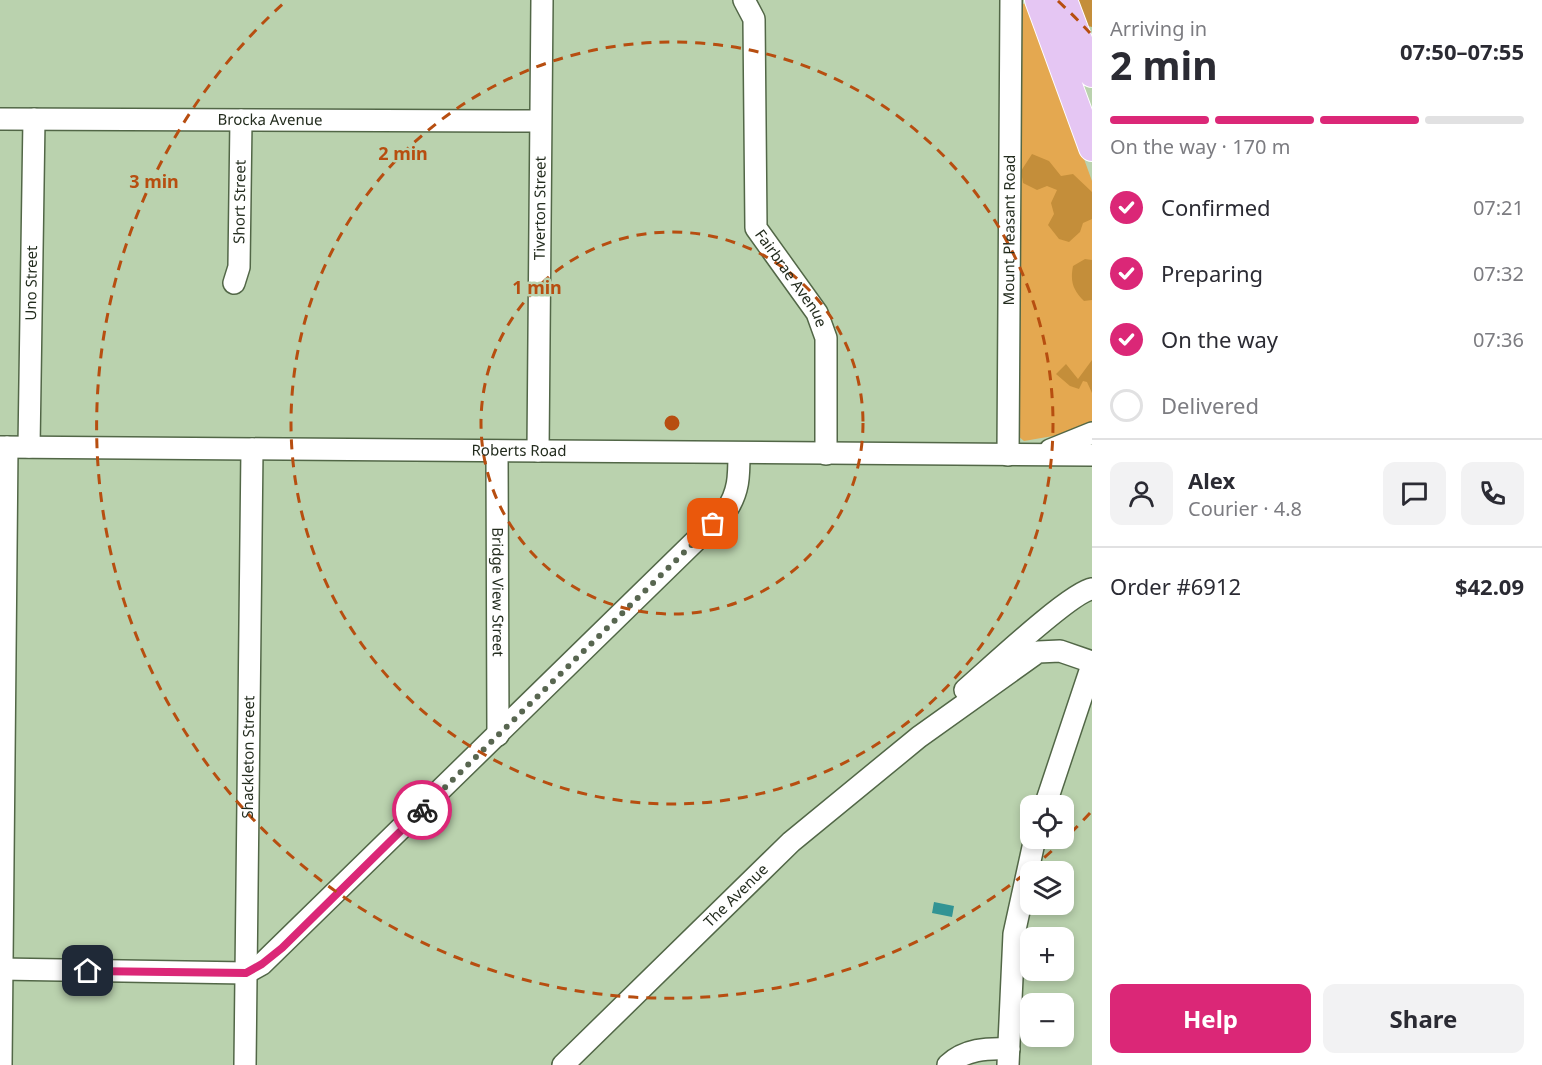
<!DOCTYPE html>
<meta charset="utf-8">
<style>
:root{--surface:#fff;--page:#f2f2f3;--text:#2b2b33;--muted:#7c7c81;--line:#e1e1e2;--accent:#db2777}
body{margin:0;font-family:"Noto Sans",sans-serif;background:var(--page);color:var(--text);height:100vh;display:flex;flex-direction:column;font-size:22px;white-space:nowrap}
*{box-sizing:border-box;margin:0}
p{font-size:20px;color:var(--muted)}
.icon{flex:none;width:33px;height:33px;fill:none;stroke:currentColor;stroke-width:2;stroke-linecap:round;stroke-linejoin:round}
.map{position:relative;flex:1;overflow:hidden}
.side{display:flex;flex-direction:column;background:var(--surface);width:450px}
.side>*{flex:none}
.controls{position:absolute;left:1020px;top:795px;display:grid;gap:12px}
.controls a{display:grid;place-items:center;width:54px;height:54px;border-radius:12px;background:var(--surface);box-shadow:0 3px 9px #0003;font-size:30px}
.pin{position:absolute;display:grid;place-items:center;width:51px;height:51px;color:#fff;margin:-26px;border-radius:12px;box-shadow:0 3px 9px #0006}
.courier{position:absolute;display:grid;place-items:center;width:60px;height:60px;margin:-30px;border:4px solid #db2777;border-radius:50%;background:#fff;color:#222;box-shadow:0 2px 8px #0007}
.overview em{font-style:normal;font-weight:700}
.overview div{display:flex;flex-direction:column-reverse}
.overview{display:flex;align-items:center;justify-content:space-between;height:102px;padding:0 18px}
h1{font-size:39px;font-weight:700;line-height:45px}
.bar{display:grid;grid-template-columns:repeat(4,1fr);gap:9px 6px;align-content:center;height:72px;padding:0 18px}
.bar i{height:8px;border-radius:4px;background:var(--line)}
.bar .active{background:var(--accent)}
.bar p{grid-column:span 4}
.line{display:flex;align-items:center;gap:15px;padding:0 18px;border-top:2px solid var(--line)}
.line div{flex:1}
.round{display:grid;place-items:center;flex:none;width:63px;height:63px;border-radius:12px;background:var(--page)}
ol{padding:0 18px;list-style:none}
li{display:flex;align-items:center;gap:18px;height:66px}
li p{margin-inline-start:auto}
li .icon{padding:6px;border-radius:50%;background:var(--accent);color:#fff;stroke-width:4}
li:last-child{color:var(--muted)}
li i{width:33px;height:33px;border:3px solid var(--line);border-radius:50%}
.action{display:flex;gap:12px;margin-top:auto;padding:12px 18px}
.action a{flex:1;height:69px;border-radius:12px;background:var(--accent);color:#fff;font-size:24px;font-weight:700;line-height:69px;text-align:center}
.action a+a{background:var(--page);color:var(--text)}
main{display:flex;flex:1;min-height:0}
.map>svg:first-child{display:block}
</style>
<main>
<div class="map">
<svg width="1092" height="1065" viewBox="0 0 1092 1065">
<rect width="100%" height="100%" fill="#bad2ae"/>
<!-- green -->
<path fill="#e4a850" d="M1021,3L1028,5L1092,181V423L1070,433L1024,441L1018,436Z"/>
<!-- forest -->
<path fill="#c48e3a" d="M1073,0H1092V27L1088,26Z
M1032,154L1049,161L1061,176L1073,174L1092,192V219L1083,223L1080,232L1069,242L1059,239L1048,225L1054,214L1051,203L1057,190L1047,186L1037,190L1023,183L1021,171Z
M1085,259L1092,260V300L1084,301C1073,290 1070,282 1073,266Z
M1092,360V393L1087,382L1083,381L1079,389L1070,386L1056,374L1066,364L1078,379Z"/>
<!-- water -->
<path fill="#329494" d="M934,902L954,906L952,917L932,913Z"/>
<g fill="none" stroke-linecap="round" stroke-linejoin="round">
<!-- minor casing -->
<g stroke="#526747" stroke-width="24">
<g id="minor">
<path id="s1" d="M744,0L754,19L756,228L817,313L826,338V454"/>
<path id="s2" d="M0,119L540,121"/>
<path id="s3" d="M234,283L239,267L241,120"/>
<path id="s4" d="M0,447L1092,455"/>
<path id="s5" d="M29,447L34,119"/>
<path d="M1050,450L1092,433"/>
<path id="s6" d="M497,451L498,735"/>
<path id="s7" d="M538,451L542,0"/>
<path id="s8" d="M1008,455L1011,0"/>
<path d="M965,690C987,671 1071,592 1092,589"/>
<path d="M1045,806L1092,665"/>
<path d="M0,969L246,973L262,964L726,511C739,492 739,476 739,453"/>
<path d="M1,1065L7,447"/>
<path id="s9" d="M245,1065L252,449"/>
<path id="s10" d="M563,1065L791,842L919,737L1038,652L1060,651L1092,662"/>
<path d="M948,1065C965,1049 987,1048 1009,1049"/>
<path d="M1008,1065L1014,934L1035,838"/>
</g>
</g>
<!-- major casing -->
<g stroke="#fff" stroke-width="28">
<path id="major" d="M1038,0L1092,148
M1064,0L1092,74"/>
</g>
<!-- minor -->
<use href="#minor" stroke="#fff" stroke-width="21"/>
<!-- major -->
<use href="#major" stroke="#e5c6f3" stroke-width="26"/>
</g>
<g fill="none" stroke-linecap="round" stroke-linejoin="round">
<!-- done -->
<path stroke="#586650" stroke-width="6" stroke-dasharray="0 10.8" d="M422,810L713,524"/>
<!-- route -->
<path stroke="#db2777" stroke-width="8" d="M88,971L246,973L262,964L282,948L422,810"/>
</g>
<!-- distance rings -->
<g fill="none" stroke="#b74e10" stroke-width="3" stroke-dasharray="10 8">
<circle cx="672" cy="423" r="191"/>
<circle cx="672" cy="423" r="381"/>
<path d="M1090 813A572 572 0 1 1 286 1M1058 1A572 572 0 0 1 1090 33"/>
</g>
<g text-anchor="middle" stroke-width="5" stroke-linejoin="round" paint-order="stroke">
<!-- street labels -->
<g font-size="15" fill="#232c1e" stroke="#bad2ae">
<text dy="5" stroke="none"><textPath href="#s2" startOffset="270">Brocka Avenue</textPath></text>
<text dy="5" stroke="none"><textPath href="#s3" startOffset="82">Short Street</textPath></text>
<text dy="5" stroke="none"><textPath href="#s7" startOffset="243">Tiverton Street</textPath></text>
<text dy="5" stroke="none"><textPath href="#s8" startOffset="225">Mount Pleasant Road</textPath></text>
<text dy="5" stroke="none"><textPath href="#s1" startOffset="292">Fairbrae Avenue</textPath></text>
<text dy="5" stroke="none"><textPath href="#s5" startOffset="164">Uno Street</textPath></text>
<text dy="5" stroke="none"><textPath href="#s4" startOffset="519">Roberts Road</textPath></text>
<text dy="5" stroke="none"><textPath href="#s6" startOffset="141">Bridge View Street</textPath></text>
<text dy="5" stroke="none"><textPath href="#s9" startOffset="308">Shackleton Street</textPath></text>
<text dy="5" stroke="none"><textPath href="#s10" startOffset="242">The Avenue</textPath></text>
</g>
</g>
<circle cx="672" cy="423" r="9" fill="#b74e10" stroke="#bad2ae" stroke-width="3"/>
<g font-size="18" text-anchor="middle" font-weight="bold" fill="#b74e10" stroke="#bad2ae" stroke-width="5" stroke-linejoin="round" paint-order="stroke">
<text x="403" y="160">2 min</text>
<text x="154" y="188">3 min</text>
<text x="537" y="294">1 min</text>
</g>
</svg>
<div class="controls">
<a><svg class="icon" aria-label="locate" viewBox="0 0 24 24"><circle cx="12" cy="12" r="6"/><path d="M12 2v4M12 18v4M2 12h4M18 12h4"/></svg></a>
<a><svg class="icon" aria-label="layers" viewBox="0 0 24 24"><path d="M12 4l9 5-9 5-9-5zM3 14l9 5 9-5"/></svg></a>
<a>+</a>
<a>−</a>
</div>
<div class="pin" style="left:713px;top:524px;background:#ea580c"><svg class="icon" aria-label="bag" viewBox="0 0 24 24"><path d="M5 8h14l-1 12H6zM9 8a3 3 0 0 1 6 0"/></svg></div>
<div class="pin" style="left:88px;top:971px;background:#1f2937"><svg class="icon" aria-label="home" viewBox="0 0 24 24"><path d="M3 11l9-7 9 7M6 9v11h12V9"/></svg></div>
<div class="courier" style="left:422px;top:810px"><svg class="icon" aria-label="bike" viewBox="0 0 24 24"><circle cx="6" cy="16" r="4"/><circle cx="18" cy="16" r="4"/><path d="M6 16l4-8h5l3 8M10 8l3 8H6M13 5h3"/></svg></div>
</div>
<section class="side">
<div class="overview"><div><h1>2 min</h1><p>Arriving in</p></div><em>07:50–07:55</em></div>
<div class="bar"><i class="active"></i><i class="active"></i><i class="active"></i><i></i><p>On the way · 170 m</p></div>
<ol>
<li><svg class="icon" aria-label="check" viewBox="0 0 24 24"><path d="M5 12l5 5 9-10"/></svg>Confirmed<p>07:21</p></li>
<li><svg class="icon" aria-label="check" viewBox="0 0 24 24"><path d="M5 12l5 5 9-10"/></svg>Preparing<p>07:32</p></li>
<li><svg class="icon" aria-label="check" viewBox="0 0 24 24"><path d="M5 12l5 5 9-10"/></svg>On the way<p>07:36</p></li>
<li><i></i>Delivered</li>
</ol>
<div class="line" style="height:108px"><a class="round"><svg class="icon" aria-label="person" viewBox="0 0 24 24"><circle cx="12" cy="8" r="4"/><path d="M4 21q1-7 8-7t8 7"/></svg></a><div><b>Alex</b><p>Courier · 4.8</p></div><a class="round"><svg class="icon" aria-label="chat" viewBox="0 0 24 24"><path d="M4 5h16v11H9l-5 4z"/></svg></a><a class="round"><svg class="icon" aria-label="phone" viewBox="0 0 24 24"><path d="M5 4h4l2 5-3 2q2 4 5 5l2-3 5 2v4C11 20 4 13 5 4z"/></svg></a></div>
<div class="line" style="height:78px"><div>Order #6912</div><b>$42.09</b></div>
<div class="action"><a>Help</a><a>Share</a></div>
</section>
</main>
